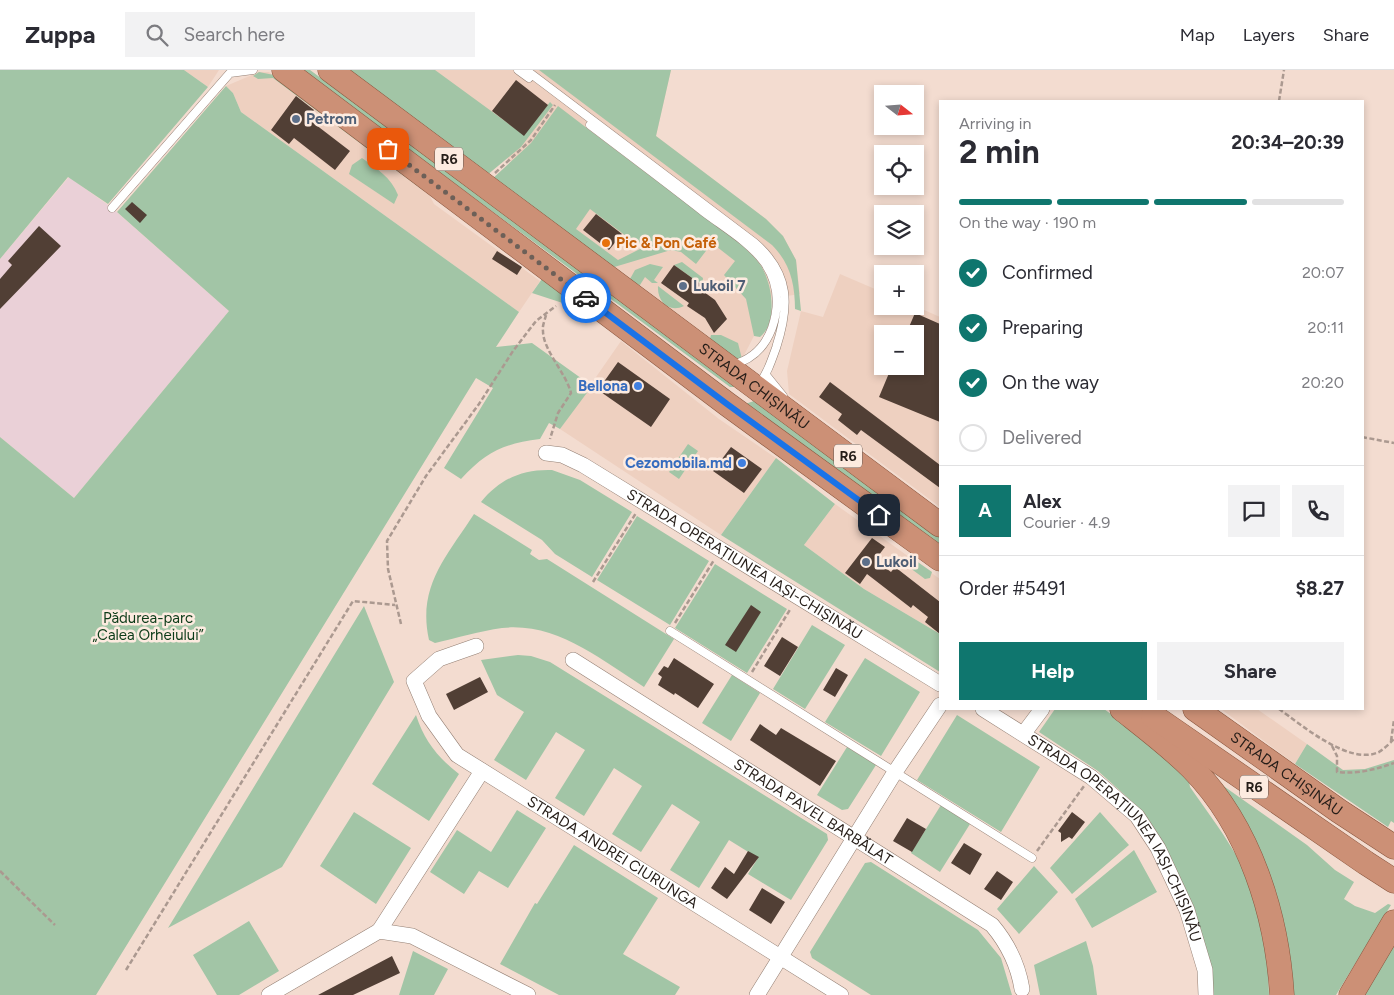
<!DOCTYPE html>
<meta charset="utf-8">
<style>
:root{--surface:#fff;--page:#f2f2f3;--text:#2b2b33;--muted:#7c7c81;--line:#e1e1e2;--accent:#0f766e}
body{margin:0;font-family:Figtree,sans-serif;background:var(--page);color:var(--text);height:100vh;display:flex;flex-direction:column;font-size:19px;white-space:nowrap}
*{box-sizing:border-box;margin:0}
p{font-size:16px;color:var(--muted)}
.icon{flex:none;width:28px;height:28px;fill:none;stroke:currentColor;stroke-width:2;stroke-linecap:round;stroke-linejoin:round}
.map{position:relative;flex:1;overflow:hidden}
.sheet{position:absolute;left:939px;top:30px;width:425px;height:610px;display:flex;flex-direction:column;background:var(--surface);border-radius:0px;box-shadow:0 2px 8px #0003}
.sheet>*{flex:none}
.needle{width:32px;rotate:107deg}
.buttons{position:absolute;left:874px;top:15px;display:grid;gap:10px}
.buttons a{display:grid;place-items:center;width:50px;height:50px;border-radius:0px;background:var(--surface);box-shadow:0 2px 8px #0003;font-size:25px}
.pin{position:absolute;display:grid;place-items:center;width:42px;height:42px;color:#fff;margin:-21px;border-radius:10px;box-shadow:0 2px 8px #0006}
.courier{position:absolute;display:grid;place-items:center;width:50px;height:50px;margin:-25px;border:4px solid #1a73e8;border-radius:50%;background:#fff;color:#222;box-shadow:0 1px 6px #0007}
.overview em{font-style:normal;font-weight:700}
.overview div{display:flex;flex-direction:column-reverse}
.overview{display:flex;align-items:center;justify-content:space-between;height:85px;padding:0 20px}
h1{font-size:32px;font-weight:700;line-height:38px}
.bar{display:grid;grid-template-columns:repeat(4,1fr);gap:8px 5px;align-content:center;height:60px;padding:0 20px}
.bar i{height:6px;border-radius:4px;background:var(--line)}
.bar .active{background:var(--accent)}
.bar p{grid-column:span 4}
.line{display:flex;align-items:center;gap:12px;padding:0 20px;border-top:1px solid var(--line)}
.line div{flex:1}
.round{display:grid;place-items:center;flex:none;width:52px;height:52px;border-radius:0px;background:var(--page)}
ol{padding:0 20px;list-style:none}
li{display:flex;align-items:center;gap:15px;height:55px}
li p{margin-inline-start:auto}
li .icon{padding:5px;border-radius:50%;background:var(--accent);color:#fff;stroke-width:4}
li:last-child{color:var(--muted)}
li i{width:28px;height:28px;border:2px solid var(--line);border-radius:50%}
.action{display:flex;gap:10px;margin-top:auto;padding:10px 20px}
.action a{flex:1;height:58px;border-radius:0px;background:var(--accent);color:#fff;font-size:20px;font-weight:700;line-height:58px;text-align:center}
.action a+a{background:var(--page);color:var(--text)}
header{display:flex;align-items:center;gap:30px;box-sizing:border-box;height:70px;padding:0 25px;background:var(--surface);border-bottom:1px solid var(--line)}
header strong{font-size:24px}
nav{display:flex;gap:28px;margin-inline-start:auto;font-size:18px}
.search{width:350px;height:45px;background:var(--page);display:flex;align-items:center;gap:12px;box-sizing:border-box;padding:0 18px;border-radius:0px;color:var(--muted);font-size:19px}
.map>svg:first-child{display:block}
</style>
<header>
<strong>Zuppa</strong>
<div class="search"><svg class="icon" aria-label="search" viewBox="0 0 24 24"><circle cx="10" cy="10" r="6"/><path d="M15 15l6 6"/></svg>Search here</div>
<nav><a>Map</a><a>Layers</a><a>Share</a></nav>
</header>
<div class="map">
<svg width="1394" height="925" viewBox="0 0 1394 925">
<rect width="100%" height="100%" fill="#f3dcd0"/>
<!-- built -->
<path fill="#eed0c0" fill-rule="evenodd" d="M184,0H219L208,17Z
M392,0H671L656,66L766,149L783,166L796,190L800,224L753,231L754,266L742,289L738,290L611,198L623,194L575,159L583,147Z
M259,2H269L426,118L434,134L540,211L519,242L241,42L233,23L226,16Z
M840,204L882,222V236H915L940,247V437L789,324L787,301L801,241L823,247ZM882,264H915V296H882Z
M621,271L719,349L776,388L721,465L560,359Z
M835,434L940,509V564L864,519L804,475Z
M1221,639H1257L1307,674L1295,694Z"/>
<!-- industrial -->
<path fill="#ead0d7" d="M69,107L112,138L229,241L74,428L0,367V189Z"/>
<!-- green -->
<path fill="#a2c5a6" fill-rule="evenodd" d="M0,0H184L208,17L108,134L68,107L0,189Z
M301,0H310L738,317H730Z
M344,0H435L524,65L550,32L553,35L521,77L486,106Z
M539,0H671L656,66L766,149L783,166L796,190L801,241L795,239C795,214 790,193 772,175Z
M259,2L274,5L426,118L424,121L273,8L258,9L253,6Z
M226,16L233,23L241,42L519,242L496,277L532,273L592,316L560,359L549,353L540,369C503,374 487,381 461,409L444,398L493,318L476,308L96,925H0V367L74,428L229,241L117,142Z
M558,36C601,69 645,102 689,135C710,151 743,172 759,193C772,210 779,252 760,267L754,266L746,229L724,205L735,191L712,173L696,194L681,182L671,180L611,198L490,111L531,73ZM590,139L642,178L618,190L576,159Z
M362,88C377,99 391,107 398,125L394,134L349,104L352,95Z
M682,192L703,208L702,215L674,195Z
M650,194L663,197L654,210L658,213H652L645,207L640,215L636,214L630,209L635,200Z
M544,206L581,239L532,223Z
M658,216L684,236C669,243 657,232 658,216Z
M711,265H721L738,273L742,289L738,290L710,269Z
M757,330L940,467V477L742,335Z
M688,374L698,381L679,409L669,402Z
M776,388L835,434L804,475L864,519L940,564V602L721,465Z
M552,400L580,410L632,442L592,507L555,484L542,470L481,432C500,409 522,399 552,400Z
M474,444L532,480L530,484L539,490L547,489L674,569L644,617C601,590 557,552 502,558C480,561 457,568 435,573L429,570C417,516 447,486 474,444Z
M637,446L709,491L670,555L597,510Z
M912,488L932,502L930,508L925,509L906,495Z
M715,494L787,539L747,603L675,558Z
M364,536L394,612L282,797L168,858Z
M812,555L845,575L805,639L773,619Z
M518,585L531,586L550,592L827,764L828,770L791,830L748,804L758,788L729,770L699,818L670,800L700,752L672,734L641,782L612,764L642,716L614,698L584,746L555,728L585,680L556,662L526,710L494,690L524,642L497,625L481,590Z
M865,588L920,622L881,686L825,652Z
M732,605L760,623L731,671L702,653Z
M1055,639H1104L1169,686L1188,706L1190,717C1218,757 1249,796 1261,844C1267,870 1268,899 1269,925H1211L1213,908L1203,876L1151,754L1137,736L1098,701L1039,662Z
M416,645C424,670 438,688 459,704L429,751L372,714Z
M957,645L1040,697L1001,762L917,710Z
M1307,674L1343,700L1365,699L1394,690V753L1391,751L1388,757L1295,694Z
M847,677L876,695L848,739L842,740L817,725Z
M1215,710L1307,775L1335,800L1354,812L1344,829L1355,836L1375,843L1388,834L1391,835L1336,925H1289L1288,893Z
M941,735L970,754L940,802L911,783Z
M517,740L546,758L508,818L479,801L464,824L430,802L457,760L491,782Z
M354,742L411,778L376,834L320,796Z
M1100,742L1129,775L1072,824L1050,798Z
M574,775L658,828L623,884L680,917L675,925H559L500,894L535,833L537,834Z
M1134,780L1157,822L1092,858L1075,829Z
M871,792L978,860L1001,888L1012,925H871L812,888L810,882L865,793Z
M1034,796L1058,822L1019,864L997,839Z
M249,851L279,901L239,925H217L193,885Z
M1086,871L1093,896L1097,925H1040L1034,895Z
M1394,873V925H1363Z
M413,881L448,899L434,925H399Z"/>
<!-- building -->
<path fill="#513f35" d="M516,10L548,35L524,66L492,41Z
M296,26L314,40L307,48L350,81L335,100L294,68L289,74L271,60Z
M132,132L147,145L140,153L125,139Z
M596,144L622,164L609,180L583,160Z
M39,156L61,176L0,239V209L12,195L8,191Z
M497,181L522,197L517,205L492,189Z
M674,195L702,215L700,219L715,230L727,249L714,263L705,248L687,236L689,233L661,213Z
M915,243L940,254V352L879,327L892,296H915V264H906Z
M618,292L670,329L651,357L598,320Z
M830,312L940,395V418L861,360L857,365L838,350L842,344L819,327Z
M731,377L762,399L744,423L713,401Z
M872,468L885,477L875,490L891,502L895,497L940,532V564L925,552L928,547L913,535L911,538L867,504L860,514L845,503Z
M751,535L761,542L736,582L725,575Z
M782,567L798,577L780,606L764,596Z
M674,588L714,614L698,638L675,623L674,625L658,615L662,607L658,604L664,596L668,598Z
M836,598L848,605L835,627L823,620Z
M480,607L488,622L454,640L446,624Z
M760,654L776,665L781,658L836,691L820,716L750,670Z
M1072,742L1085,752L1072,769L1069,767L1061,772V763L1058,761Z
M907,748L926,759L912,782L893,771Z
M964,773L982,784L970,805L951,793Z
M748,781L759,787L727,829L711,818L725,797L734,804Z
M997,801L1013,812L1001,830L984,819Z
M762,818L785,832L771,854L749,840Z
M392,886L400,903L353,925H318Z"/>
<g fill="none" stroke-linecap="round" stroke-linejoin="round">
<!-- service casing -->
<g stroke="#937f73" stroke-width="9">
<path id="service" d="M518,0L529,8
M526,0L755,173C790,204 790,235 776,278C771,292 767,304 758,316
M590,55C628,84 667,113 705,143C725,158 749,172 764,192C778,212 780,235 772,258C765,277 751,290 732,295
M112,138L230,3L253,0
M766,305L783,326
M670,561L1032,788"/>
</g>
<!-- minor casing -->
<g stroke="#937f73" stroke-width="16">
<g id="minor">
<path id="s1" d="M546,383L562,385L583,395L940,614"/>
<path id="s2" d="M476,576L439,589L414,611L429,646L457,685L841,925"/>
<path id="s3" d="M573,590L992,855C1008,874 1018,894 1022,919"/>
<path id="s4" d="M983,639L1091,707L1137,746L1158,778L1187,840L1205,900L1206,925"/>
<path d="M1024,663L1042,639"/>
<path d="M379,861L482,701"/>
<path d="M269,925L379,861L412,866L528,925"/>
<path d="M757,925L895,702L940,635"/>
</g>
</g>
<!-- trunk casing -->
<g stroke="#89563e" stroke-width="25">
<g id="trunk">
<path d="M284,0L727,334L940,489"/>
<path id="s5" d="M330,0L940,455"/>
<path d="M1122,639C1146,658 1170,676 1192,698C1250,757 1277,845 1282,925"/>
<path id="s6" d="M1195,639L1339,741L1394,777"/>
<path d="M1153,646L1366,793L1394,811"/>
<path d="M1351,925L1394,852"/>
</g>
</g>
<!-- path -->
<path stroke="#ab9990" stroke-width="2.5" stroke-dasharray="5 2.5" stroke-linecap="butt" d="M1279,31L1284,0
M495,103L531,70L555,35
M546,245C545,250 542,256 543,261C543,280 566,303 571,323L558,343L550,369
M1362,367L1394,373
M593,512L636,443
M675,553L714,490
M401,554L388,499L387,471L426,406L479,334L513,281L536,251L556,236
M752,602L791,538
M1279,639C1302,655 1349,696 1379,682C1384,679 1390,673 1394,669
M1391,671L1394,650
M1332,676L1337,686V702C1358,704 1374,700 1394,693
M1037,781L1084,716
M0,801L55,855
M126,900L353,531L395,535"/>
<!-- service -->
<use href="#service" stroke="#fff" stroke-width="8"/>
<!-- minor -->
<use href="#minor" stroke="#fff" stroke-width="15"/>
<!-- trunk -->
<use href="#trunk" stroke="#cc9076" stroke-width="24"/>
</g>
<g fill="none" stroke-linecap="round" stroke-linejoin="round">
<!-- done -->
<path stroke="#6d6058" stroke-width="5" stroke-dasharray="0 9" d="M388,79L586,228"/>
<!-- route -->
<path stroke="#1a73e8" stroke-width="6" d="M586,228L727,334L879,445"/>
</g>
<!-- markers -->
<g fill="#5c6f8a" stroke="#fdebe0" stroke-width="2">
<circle cx="296" cy="49" r="5"/>
<circle cx="683" cy="216" r="5"/>
<circle cx="866" cy="492" r="5"/>
</g>
<circle fill="#e8710a" stroke="#fdebe0" stroke-width="2" cx="606" cy="173" r="5"/>
<g fill="#3f7fe0" stroke="#fdebe0" stroke-width="2">
<circle cx="638" cy="316" r="5"/>
<circle cx="742" cy="393" r="5"/>
</g>
<g text-anchor="middle" stroke-width="5" stroke-linejoin="round" paint-order="stroke">
<!-- shield labels -->
<g fill="#fdebe0" stroke="#665b54" stroke-width="1">
<rect x="435" y="77.5" width="28" height="23" rx="4"/>
<rect x="834" y="374.5" width="28" height="23" rx="4"/>
<rect x="1240" y="705.5" width="28" height="23" rx="4"/>
</g>
<g font-size="14" font-weight="bold" fill="#251d18">
<text x="449" y="94">R6</text>
<text x="848" y="391">R6</text>
<text x="1254" y="722">R6</text>
</g>
<!-- service labels -->
<g font-size="15" font-weight="bold" fill="#4e5e75" stroke="#fdebe0" text-anchor="start">
<text x="306" y="54">Petrom</text>
<text x="693" y="221">Lukoil 7</text>
<text x="876" y="497">Lukoil</text>
</g>
<!-- food labels -->
<g font-size="15" font-weight="bold" fill="#c56008" stroke="#fdebe0" text-anchor="start">
<text x="616" y="178">Pic &amp; Pon Café</text>
</g>
<!-- shop labels -->
<g font-size="15" font-weight="bold" fill="#366cbe" stroke="#fdebe0" text-anchor="end">
<text x="628" y="321">Bellona</text>
<text x="732" y="398">Cezomobila.md</text>
</g>
<!-- street labels -->
<g font-size="15" fill="#251d18" stroke="#fdebe0">
<text dy="5" stroke="none"><textPath href="#s5" startOffset="529">STRADA CHIȘINĂU</textPath></text>
<text dy="5" stroke="none"><textPath href="#s1" startOffset="229">STRADA OPERAȚIUNEA IAȘI-CHIȘINĂU</textPath></text>
<text dy="5" stroke="none"><textPath href="#s6" startOffset="112">STRADA CHIȘINĂU</textPath></text>
<text dy="5" stroke="none"><textPath href="#s3" startOffset="284">STRADA PAVEL BARBĂLAT</textPath></text>
<text dy="5" stroke="none"><textPath href="#s4" startOffset="191">STRADA OPERAȚIUNEA IAȘI-CHIȘINĂU</textPath></text>
<text dy="5" stroke="none"><textPath href="#s2" startOffset="342">STRADA ANDREI CIURUNGA</textPath></text>
</g>
<!-- park labels -->
<g font-size="15" fill="#0c3b18" stroke="#fdebe0">
<text x="148" y="553">Pădurea-parc<tspan x="148" dy="17">„Calea Orheiului”</tspan></text>
</g>
</g>
</svg>
<div class="buttons">
<a><svg class="needle" viewBox="-14 -14 28 28"><path d="M0-13l5 13h-10z" fill="#e53935"/><path d="M0 13l5-13h-10z" fill="#7c7c81"/></svg></a>
<a><svg class="icon" aria-label="locate" viewBox="0 0 24 24"><circle cx="12" cy="12" r="6"/><path d="M12 2v4M12 18v4M2 12h4M18 12h4"/></svg></a>
<a><svg class="icon" aria-label="layers" viewBox="0 0 24 24"><path d="M12 4l9 5-9 5-9-5zM3 14l9 5 9-5"/></svg></a>
<a>+</a>
<a>−</a>
</div>
<div class="pin" style="left:388px;top:79px;background:#ea580c"><svg class="icon" aria-label="bag" viewBox="0 0 24 24"><path d="M5 8h14l-1 12H6zM9 8a3 3 0 0 1 6 0"/></svg></div>
<div class="pin" style="left:879px;top:445px;background:#1f2937"><svg class="icon" aria-label="home" viewBox="0 0 24 24"><path d="M3 11l9-7 9 7M6 9v11h12V9"/></svg></div>
<div class="courier" style="left:586px;top:228px"><svg class="icon" aria-label="car" viewBox="0 0 24 24"><path d="M5 17H2v-5l4-1 3-4h7l3 4 3 1v5h-3M9 17h6M6 11h13"/><circle cx="7" cy="17" r="2"/><circle cx="17" cy="17" r="2"/></svg></div>
<section class="sheet">
<div class="overview"><div><h1>2 min</h1><p>Arriving in</p></div><em>20:34–20:39</em></div>
<div class="bar"><i class="active"></i><i class="active"></i><i class="active"></i><i></i><p>On the way · 190 m</p></div>
<ol>
<li><svg class="icon" aria-label="check" viewBox="0 0 24 24"><path d="M5 12l5 5 9-10"/></svg>Confirmed<p>20:07</p></li>
<li><svg class="icon" aria-label="check" viewBox="0 0 24 24"><path d="M5 12l5 5 9-10"/></svg>Preparing<p>20:11</p></li>
<li><svg class="icon" aria-label="check" viewBox="0 0 24 24"><path d="M5 12l5 5 9-10"/></svg>On the way<p>20:20</p></li>
<li><i></i>Delivered</li>
</ol>
<div class="line" style="height:90px"><b class="round" style="background:var(--accent);color:#fff">A</b><div><b>Alex</b><p>Courier · 4.9</p></div><a class="round"><svg class="icon" aria-label="chat" viewBox="0 0 24 24"><path d="M4 5h16v11H9l-5 4z"/></svg></a><a class="round"><svg class="icon" aria-label="phone" viewBox="0 0 24 24"><path d="M5 4h4l2 5-3 2q2 4 5 5l2-3 5 2v4C11 20 4 13 5 4z"/></svg></a></div>
<div class="line" style="height:65px"><div>Order #5491</div><b>$8.27</b></div>
<div class="action"><a>Help</a><a>Share</a></div>
</section>
</div>
